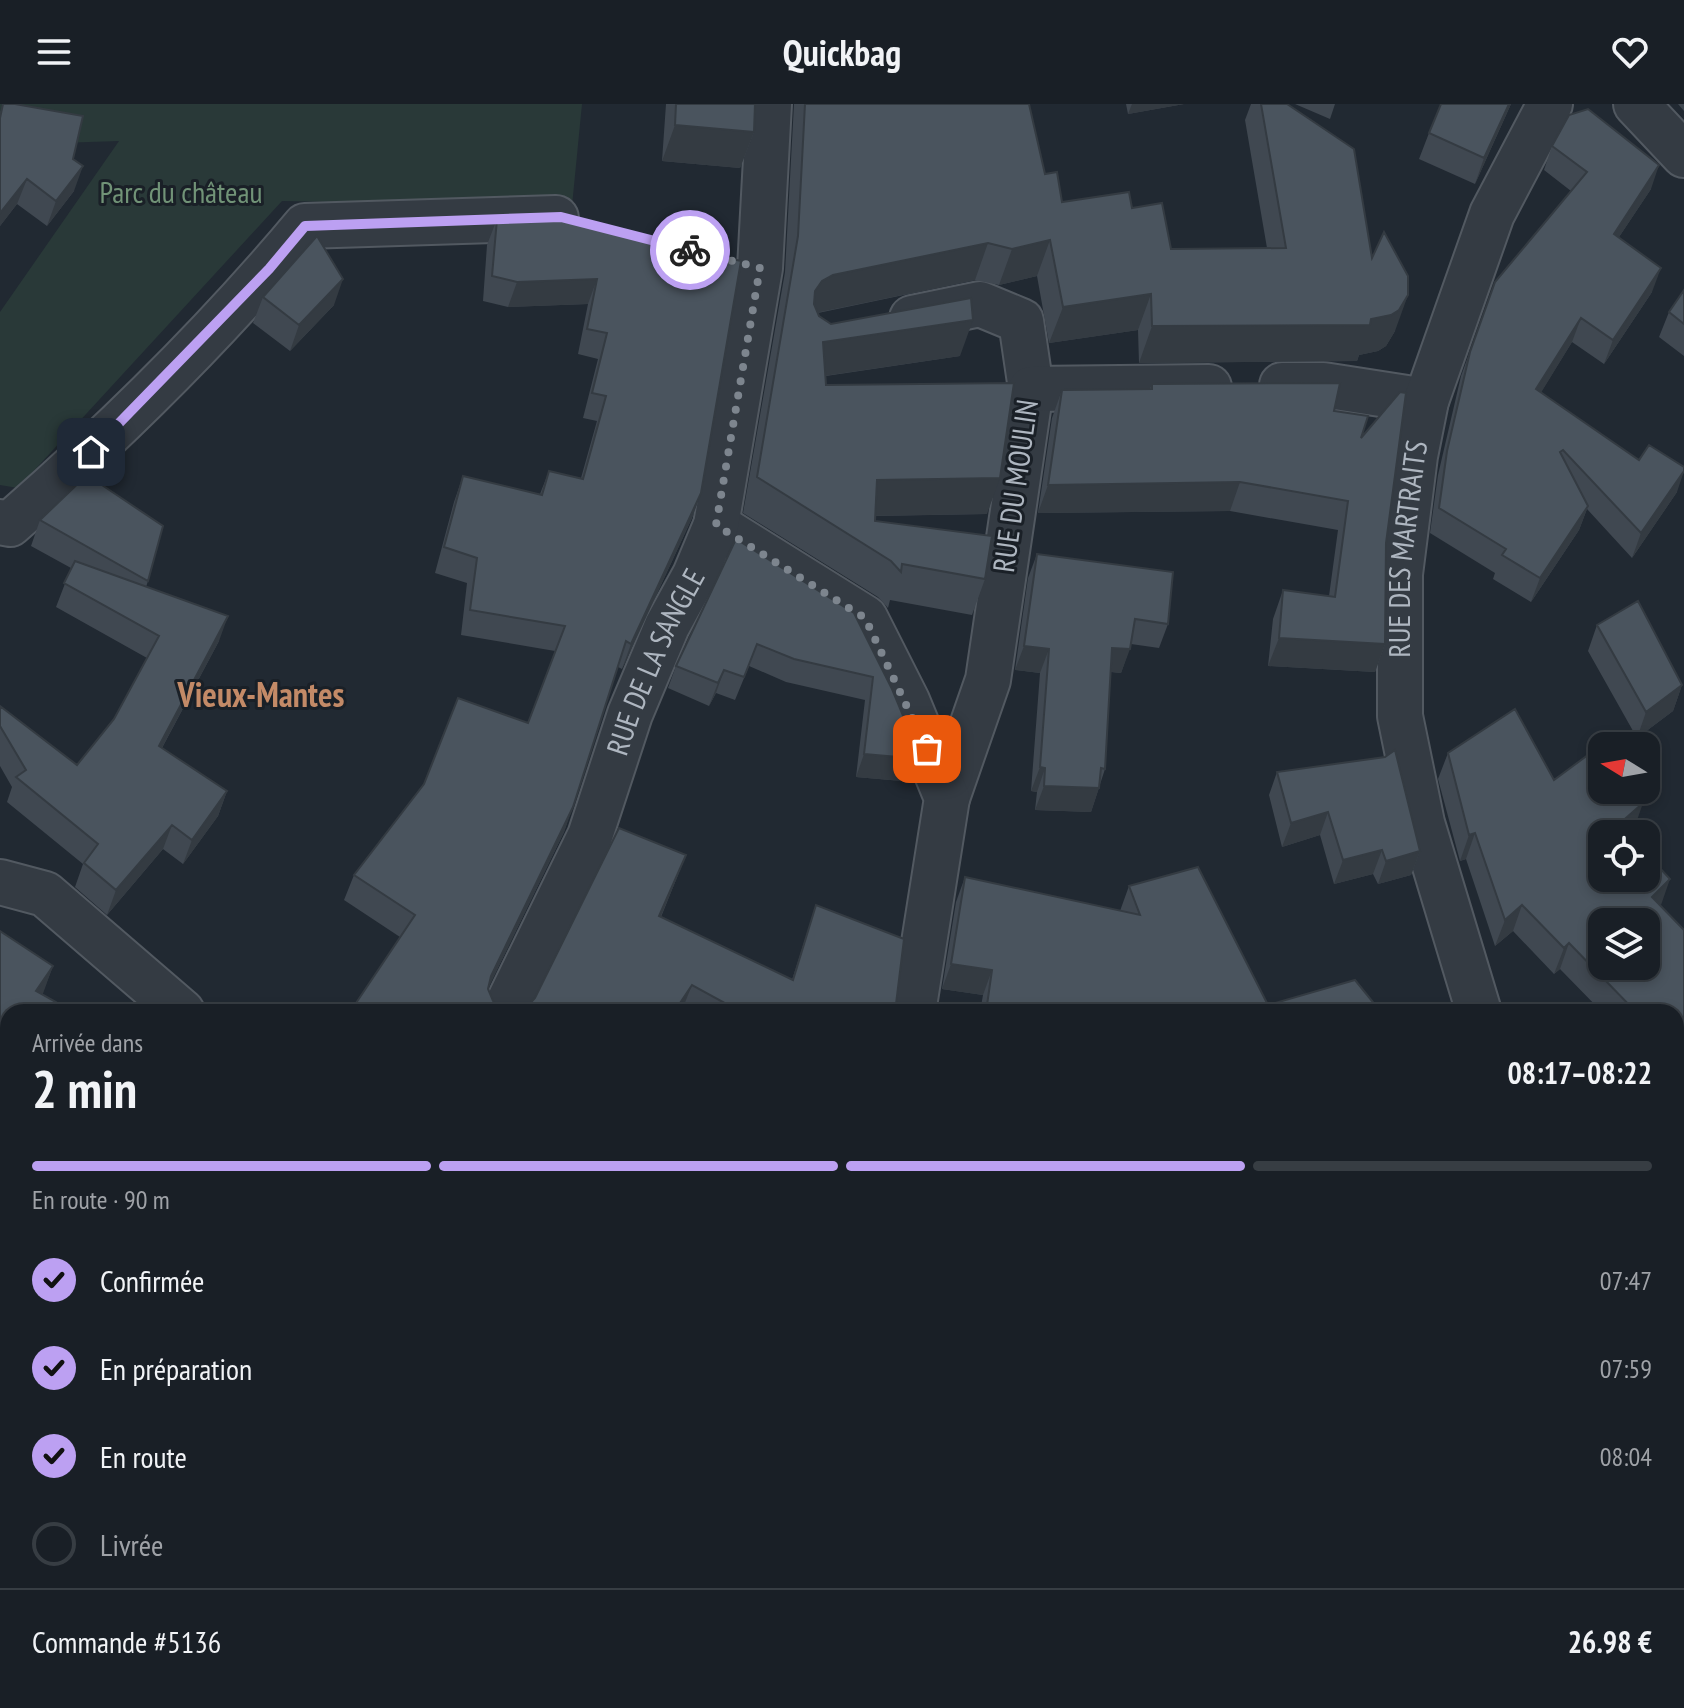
<!DOCTYPE html>
<html lang="fr">
<meta charset="utf-8">
<style>
:root{--surface:#191f26;--page:#262c32;--text:#f1f3f6;--muted:#9fa2a7;--line:#373d43;--accent:#bca0f2}
body{margin:0;font-family:"PT Sans Narrow",sans-serif;background:var(--page);color:var(--text);height:100vh;display:flex;flex-direction:column;font-size:30px;white-space:nowrap}
*{box-sizing:border-box;margin:0}
p{font-size:26px;color:var(--muted)}
.icon{flex:none;width:44px;height:44px;fill:none;stroke:currentColor;stroke-width:2;stroke-linecap:round;stroke-linejoin:round}
.map{position:relative;flex:1;overflow:hidden}
.panel{position:absolute;left:0px;top:900px;width:1684px;height:704px;display:flex;flex-direction:column;background:var(--surface);border-radius:24px 24px 0 0;box-shadow:0 4px 12px #0003,0 0 0 2px var(--line)}
.panel>*{flex:none}
.needle{width:52px;rotate:281deg}
.tools{position:absolute;left:1588px;top:628px;display:grid;gap:16px}
.tools a{display:grid;place-items:center;width:72px;height:72px;border-radius:16px;background:var(--surface);box-shadow:0 4px 12px #0003,0 0 0 2px var(--line);font-size:40px}
.pin{position:absolute;display:grid;place-items:center;width:68px;height:68px;color:#fff;margin:-34px;border-radius:16px;box-shadow:0 4px 12px #0006}
.courier{position:absolute;display:grid;place-items:center;width:80px;height:80px;margin:-40px;border:6px solid #bca0f2;border-radius:50%;background:#fff;color:#222;box-shadow:0 2px 10px #0007}
.headline em{font-style:normal;font-weight:600}
.headline div{display:flex;flex-direction:column-reverse}
.headline{display:flex;align-items:center;justify-content:space-between;height:136px;padding:0 32px}
h1{font-size:52px;font-weight:600;line-height:60px}
.bar{display:grid;grid-template-columns:repeat(4,1fr);gap:12px 8px;align-content:center;height:96px;padding:0 32px}
.bar i{height:10px;border-radius:6px;background:var(--line)}
.bar .current{background:var(--accent)}
.bar p{grid-column:span 4}
.line{display:flex;align-items:center;gap:20px;padding:0 32px;border-top:2px solid var(--line)}
.line div{flex:1}
ol{padding:0 32px;list-style:none}
li{display:flex;align-items:center;gap:24px;height:88px}
li p{margin-inline-start:auto}
li .icon{padding:8px;border-radius:50%;background:var(--accent);color:#111;stroke-width:4}
li:last-child{color:var(--muted)}
li i{width:44px;height:44px;border:4px solid var(--line);border-radius:50%}
header{display:flex;justify-content:space-between;align-items:center;height:104px;padding:0 32px;background:var(--surface);font-size:36px;font-weight:600}
.map>svg:first-child{display:block}
</style>
<header><svg class="icon" aria-label="menu" viewBox="0 0 24 24"><path d="M4 6h16M4 12h16M4 18h16"/></svg>Quickbag<svg class="icon" aria-label="heart" viewBox="0 0 24 24"><path d="M12 20l-8-8c-3-5 5-10 8-4 3-6 11-1 8 4z"/></svg></header>
<div class="map">
<svg width="1684" height="1604" viewBox="0 0 1684 1604">
<rect width="100%" height="100%" fill="#212932"/>
<!-- green -->
<path fill="#293938" d="M0,0H582L572,102L282,97L18,384L0,381V208L119,37L0,41Z"/>
<g fill="none" stroke-linecap="round" stroke-linejoin="round">
<!-- minor casing -->
<g stroke="#525961" stroke-width="48">
<g id="minor">
<path d="M1636,0L1684,51"/>
<path d="M912,214L980,200L1021,217L1031,285L988,576L947,694"/>
<path d="M1282,281H1323L1426,297"/>
<path d="M1031,285L1209,283"/>
<path d="M0,418L10,420C115,328 215,230 305,122L556,114"/>
<path d="M716,421L865,514L907,597L947,694L913,908"/>
<path d="M0,778L45,790L182,908"/>
<path id="s1" d="M504,908L590,732L630,610L667,522L695,471L716,421L760,164L769,0"/>
<path id="s2" d="M1479,908L1422,719L1400,612V470L1415,352L1426,297L1492,110L1550,0"/>
<path d="M1676,1257L1684,1279"/>
<path d="M63,1604L68,1596"/>
<path d="M377,1604L385,1596"/>
</g>
</g>
<!-- minor -->
<use href="#minor" stroke="#343b43" stroke-width="44"/>
</g>
<!-- wall -->
<path fill="#404851" d="M3,0L73,55L74,87L47,122L17,100L0,122V9Z
M666,0H755L754,28L740,64L662,57Z
M794,0H1029L1045,70L1062,98L1132,104L1171,145L1267,144L1245,16L1251,0H1287L1372,154L1395,227L1386,242L1378,247L1359,251L1357,257L1139,259L1138,226L1049,239L1037,172L999,181L975,176L818,209L819,212L831,220L960,252L826,272V281L987,410L875,412V417L985,475L972,511L890,496L888,504L878,493L743,409L785,168Z
M1126,0H1184L1128,10Z
M1295,0H1335L1330,15Z
M1441,0H1511L1475,80L1419,55L1429,29Z
M1678,0H1684V7Z
M1552,42L1651,85L1619,133L1652,188L1604,260L1572,238L1541,288L1677,388L1632,454L1587,405L1579,426L1531,498L1493,475L1495,469L1430,429L1438,371L1461,272L1495,178L1571,87L1544,66Z
M567,113L741,157L701,389L692,414L622,565L618,563L564,728L489,882L488,885L493,897L503,905L514,908L526,904L535,894L619,724L686,751L661,813L792,876L816,801L904,835L895,908H685L682,906L681,908H350L400,833L344,796L354,771L424,680L458,594L528,619L555,547L461,531L467,479L435,469L454,398L463,372L540,390L549,367L581,374L597,317L583,314L598,255L578,250L588,200L508,203L483,197L487,141L497,115Z
M1684,186V252L1659,233L1669,208Z
M263,193L334,201L290,247L253,219Z
M1152,280L1334,307L1361,334L1386,439L1385,540L1375,568L1268,562L1273,515L1283,486L1329,492L1338,426L1230,407L1038,409L1052,314L1062,286L1150,285Z
M40,416L148,477L146,483L219,537L162,644L227,687L218,712L183,760L163,745L107,811L75,783L83,760L7,698L12,683L0,662V602L77,661L114,615L147,554L56,503L71,464L31,442Z
M1037,450L1168,520L1159,544L1131,540L1121,569L1111,568L1105,665L1091,708L1035,706L1037,688L1031,687L1040,569L1015,566L1028,474Z
M854,509L913,678L856,673L865,596L786,578L749,562L735,596L716,589L709,602L668,584L676,562Z
M1597,521L1682,581L1673,607L1637,634L1588,547Z
M1448,649L1554,676L1634,725L1628,730L1660,801L1684,938L1676,945V908H1602L1560,865L1554,870L1513,827L1495,842L1466,755L1460,757L1438,675Z
M1277,668L1420,747L1411,771L1378,780L1373,770L1334,780L1320,731L1282,743L1269,691Z
M965,773L1120,807L1129,782L1268,901L1381,908H980L983,891L942,885L956,798Z
M0,827L53,862L42,890L8,908V1027L4,1024L0,1025Z
M1676,946L1684,948V1201L1676,1181Z
M1567,1596H1676L1684,1604H1572Z"/>
<!-- shaded-wall -->
<path fill="#343b42" d="M1132,0H1184L1128,10Z
M1509,0H1511L1475,80L1484,54Z
M675,21L754,28L740,64L662,57Z
M1659,61L1651,85L1605,154L1614,130Z
M83,62L74,87L47,122L56,97Z
M27,75L17,100L0,122V109Z
M1050,136L1037,172L999,181L1012,145Z
M988,139L975,176L820,208L809,213L815,187L822,177L833,171Z
M1661,164L1652,188L1604,260L1613,236Z
M343,175L334,201L290,247L299,221Z
M597,175L588,200L508,203L517,178Z
M1151,190L1138,226L1049,239L1063,203Z
M1408,191L1395,227L1386,242L1378,247L1359,251L1357,257L1139,259L1152,222L1371,215Z
M1581,214L1572,238L1528,310L1536,285Z
M973,216L960,252L810,274L823,238Z
M1684,367L1677,388L1632,454L1641,429Z
M1000,374L987,410L864,412L877,376Z
M1240,378L1230,407L1038,409L1048,381Z
M701,389L692,414L622,565L631,540Z
M1588,402L1579,426L1531,498L1540,474Z
M228,512L219,537L150,666L159,642Z
M1279,534L1385,540L1375,568L1268,562Z
M1024,542L1049,545L1040,569L1015,566Z
M1112,544L1130,545L1121,569L1103,567Z
M724,566L716,589L709,602L718,579Z
M1682,581L1673,607L1637,634L1646,608Z
M864,650L921,655L913,678L856,673Z
M1040,663L1045,664L1037,688L1031,687Z
M1044,682L1099,684L1091,708L1035,706Z
M227,687L218,712L183,760L192,736Z
M1643,699L1634,725L1628,730L1619,720Z
M573,703L564,728L482,897L491,872Z
M1328,708L1320,731L1282,743L1291,719Z
M172,721L163,745L107,811L116,786Z
M1475,729L1466,755L1460,757L1469,731Z
M1382,746L1373,770L1334,780L1343,756Z
M1420,747L1411,771L1378,780L1386,757Z
M686,751L676,776L650,838L659,812Z
M1670,775L1661,801L1652,793Z
M1522,801L1513,827L1495,842L1505,816Z
M1569,839L1560,865L1554,870L1564,844Z
M951,860L992,866L983,891L942,885Z
M53,862L41,895L36,887Z
M692,881L682,906L681,908H674Z
M1684,921V938L1676,945V929Z
M8,992V1013L4,1024L0,1025V994Z
M8,1175V1189L0,1202V1187Z
M1419,1596H1430L1425,1604H1413Z"/>
<!-- building -->
<path fill="#4a545e" stroke="#343b42" stroke-width="2" fill-rule="evenodd" d="M3,0H15L83,12L73,55L83,62L56,97L27,75L0,109V14Z
M676,0H755L754,28L675,21Z
M805,0H1029L1045,70L1057,68L1062,98L1129,88L1132,104L1162,99L1171,145L1286,144L1261,0H1287L1354,45L1372,154L1384,128L1408,172V191L1399,206L1391,211L1371,215L1370,221L1152,222L1151,190L1063,203L1050,136L1012,145L988,139L833,171L822,177L815,187L814,200L819,212L831,220L971,194L973,216L823,238L826,281L1014,279L1000,374L877,376L875,417L992,432L985,475L902,460L901,468L891,457L757,373L798,132Z
M1441,0H1509L1484,54L1429,29Z
M1588,5L1659,61L1614,130L1661,164L1613,236L1581,214L1536,285L1639,356L1649,341L1684,363V367L1641,429L1563,346L1560,348L1588,402L1540,474L1502,451L1506,445L1439,404L1447,347L1470,248L1495,178L1587,68L1552,42L1569,11Z
M567,113L741,157L701,389L631,540L626,537L573,703L491,872L488,885L493,897L503,905L514,908L526,904L535,894L619,724L686,751L659,812L793,876L816,801L904,835L895,908H741L692,881L674,908H350L415,811L354,771L424,680L458,594L528,619L565,522L470,506L477,454L444,443L463,372L542,391L549,367L583,375L606,292L592,289L607,229L587,225L597,175L517,178L492,172L497,115Z
M317,132L343,175L299,221L263,193Z
M1684,186V220L1669,208Z
M1340,279L1334,307L1368,312L1361,334L1400,288L1406,289L1386,439L1385,540L1279,534L1283,486L1335,493L1348,397L1240,378L1048,381L1062,286L1152,285V280Z
M87,371L163,422L148,477L40,416Z
M736,435L854,509L892,585L921,655L864,650L873,573L794,555L757,540L744,573L724,566L718,579L676,562Z
M1037,450L1173,468L1168,520L1135,515L1130,545L1112,544L1105,665L1101,664L1099,684L1044,682L1045,664L1040,663L1049,545L1024,542Z
M75,457L228,512L159,642L227,687L192,736L172,721L116,786L84,759L98,740L16,673L26,666L0,622V602L77,661L114,615L159,532L64,479Z
M1638,497L1682,581L1646,608L1597,521Z
M1515,605L1554,676L1596,645L1602,652V686H1632L1643,699L1619,720L1628,730H1602V774H1646V749L1670,775L1652,793L1684,826V921L1676,929V908H1636L1569,839L1564,844L1522,801L1505,816L1475,729L1469,731L1448,649ZM1602,818H1646V862H1602Z
M1395,646L1420,747L1386,757L1382,746L1343,756L1328,708L1291,719L1277,668L1385,653Z
M1198,763L1268,901L1355,876L1381,908H986L992,866L951,860L965,773L1140,811L1129,782Z
M0,827L53,862L36,887L56,898L49,908H8V925L0,920Z
M1679,943L1684,948V1137L1676,1116V946Z
M8,948V966L0,961Z
M8,977V992L0,994V979Z
M0,1037L8,1043V1175L0,1187Z
M1676,1468L1684,1481V1604H1602L1598,1596H1676Z
M405,1596H1419L1413,1604H397Z"/>
<g fill="none" stroke-linecap="round" stroke-linejoin="round">
<!-- done -->
<path stroke="#7d858e" stroke-width="8" stroke-dasharray="0 14.4" d="M690,146L760,164L716,421L865,514L927,645"/>
<!-- route -->
<path stroke="#bca0f2" stroke-width="10" d="M91,348L269,165L305,122L561,113L690,146"/>
</g>
<g text-anchor="middle" stroke-width="6" stroke-linejoin="round" paint-order="stroke">
<!-- park labels -->
<g font-size="30" fill="#719377" stroke="#1a2027">
<text x="181" y="99">Parc du château</text>
</g>
<!-- street labels -->
<g font-size="30" fill="#aeb6c0" stroke="#1a2027">
<text transform="translate(1016 382) rotate(-82)" y="10">RUE DU MOULIN</text>
<text dy="10" stroke="none"><textPath href="#s2" startOffset="474">RUE DES MARTRAITS</textPath></text>
<text dy="10" stroke="none"><textPath href="#s1" startOffset="382">RUE DE LA SANGLE</textPath></text>
</g>
<!-- quarter labels -->
<g font-size="34" font-weight="bold" fill="#c38a67" stroke="#1a2027">
<text x="261" y="603">Vieux-Mantes</text>
</g>
</g>
</svg>
<div class="tools">
<a><svg class="needle" viewBox="-14 -14 28 28"><path d="M0-13l5 13h-10z" fill="#e53935"/><path d="M0 13l5-13h-10z" fill="#9fa2a7"/></svg></a>
<a><svg class="icon" aria-label="locate" viewBox="0 0 24 24"><circle cx="12" cy="12" r="6"/><path d="M12 2v4M12 18v4M2 12h4M18 12h4"/></svg></a>
<a><svg class="icon" aria-label="layers" viewBox="0 0 24 24"><path d="M12 4l9 5-9 5-9-5zM3 14l9 5 9-5"/></svg></a>
</div>
<div class="pin" style="left:927px;top:645px;background:#ea580c"><svg class="icon" aria-label="bag" viewBox="0 0 24 24"><path d="M5 8h14l-1 12H6zM9 8a3 3 0 0 1 6 0"/></svg></div>
<div class="pin" style="left:91px;top:348px;background:#1f2937"><svg class="icon" aria-label="home" viewBox="0 0 24 24"><path d="M3 11l9-7 9 7M6 9v11h12V9"/></svg></div>
<div class="courier" style="left:690px;top:146px"><svg class="icon" aria-label="bike" viewBox="0 0 24 24"><circle cx="6" cy="16" r="4"/><circle cx="18" cy="16" r="4"/><path d="M6 16l4-8h5l3 8M10 8l3 8H6M13 5h3"/></svg></div>
<section class="panel">
<div class="headline"><div><h1>2 min</h1><p>Arrivée dans</p></div><em>08:17–08:22</em></div>
<div class="bar"><i class="current"></i><i class="current"></i><i class="current"></i><i></i><p>En route · 90 m</p></div>
<ol>
<li><svg class="icon" aria-label="check" viewBox="0 0 24 24"><path d="M5 12l5 5 9-10"/></svg>Confirmée<p>07:47</p></li>
<li><svg class="icon" aria-label="check" viewBox="0 0 24 24"><path d="M5 12l5 5 9-10"/></svg>En préparation<p>07:59</p></li>
<li><svg class="icon" aria-label="check" viewBox="0 0 24 24"><path d="M5 12l5 5 9-10"/></svg>En route<p>08:04</p></li>
<li><i></i>Livrée</li>
</ol>
<div class="line" style="height:104px"><div>Commande #5136</div><b>26.98 €</b></div>
</section>
</div>
